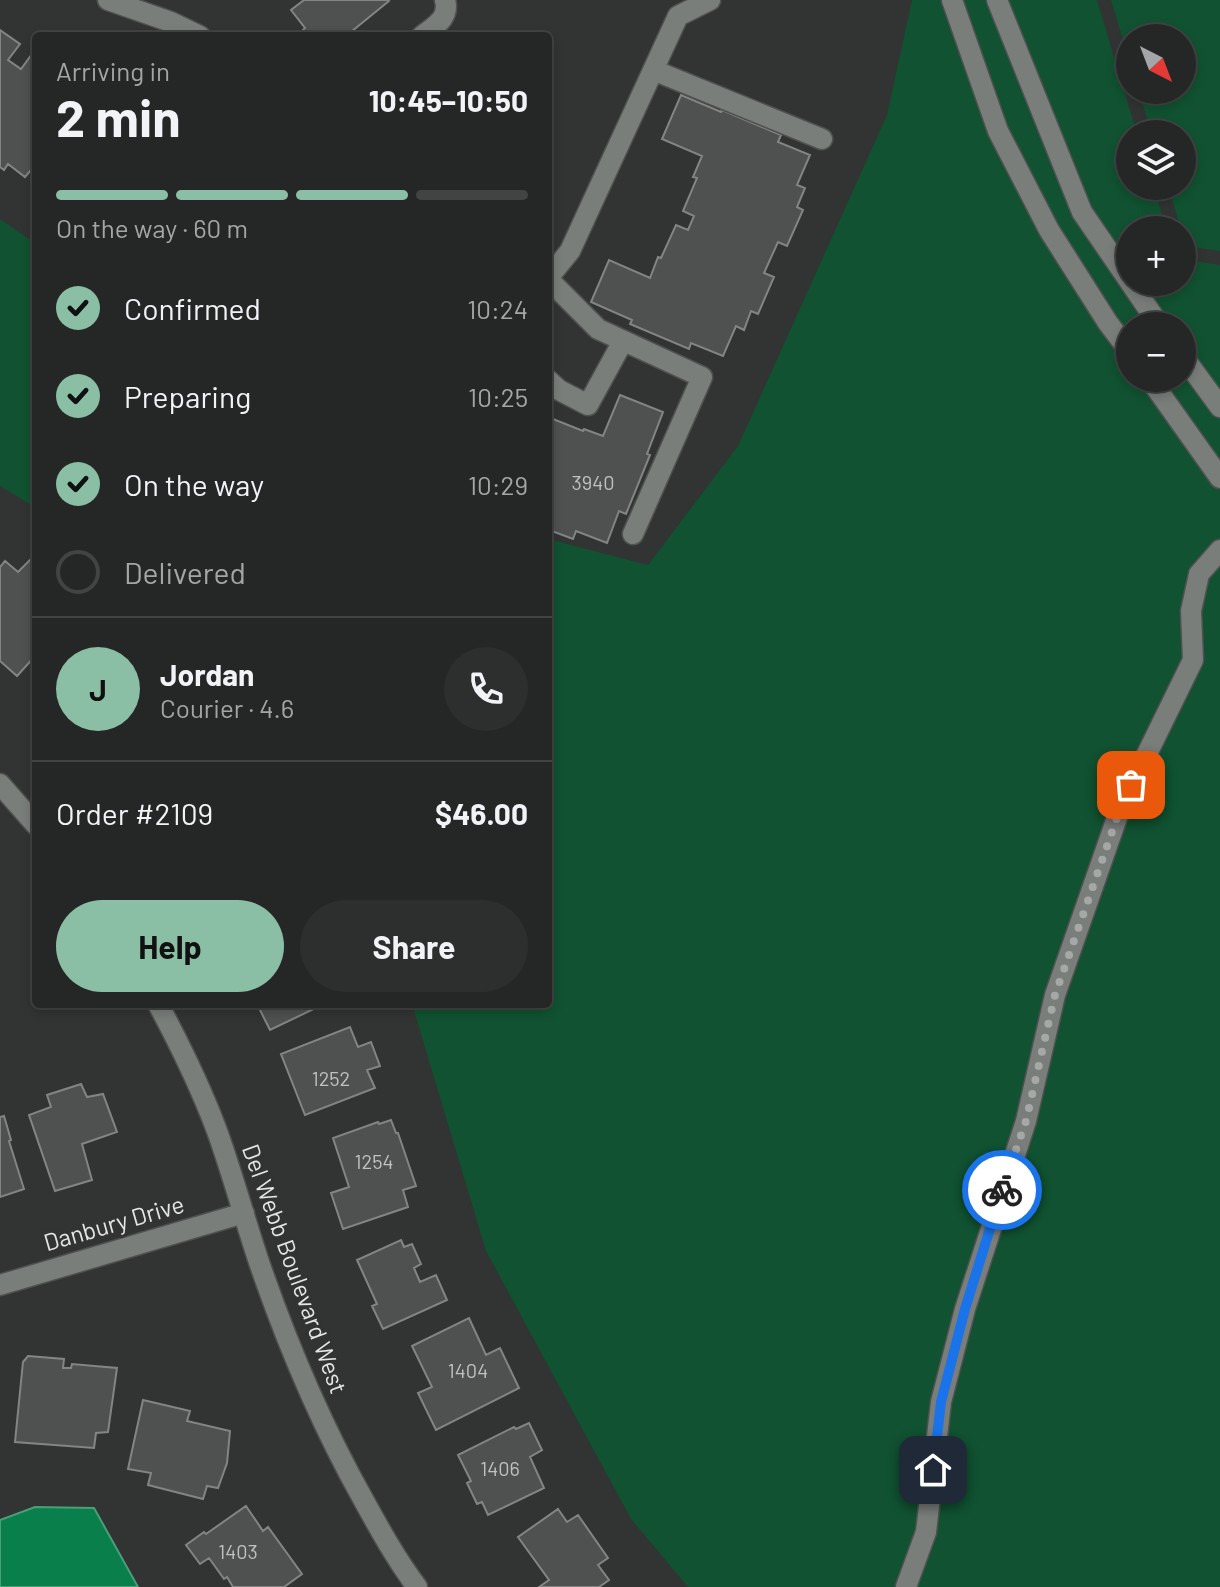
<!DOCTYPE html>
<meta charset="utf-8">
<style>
:root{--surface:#252726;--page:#2d2f2e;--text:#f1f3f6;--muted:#a3a5a7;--line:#424443;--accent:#8abfa5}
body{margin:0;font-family:Barlow,sans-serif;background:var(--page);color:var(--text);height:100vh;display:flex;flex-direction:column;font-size:30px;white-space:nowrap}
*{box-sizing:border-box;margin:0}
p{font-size:26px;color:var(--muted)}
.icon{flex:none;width:44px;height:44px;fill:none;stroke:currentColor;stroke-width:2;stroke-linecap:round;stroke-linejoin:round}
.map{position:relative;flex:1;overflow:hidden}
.drawer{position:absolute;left:32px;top:32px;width:520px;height:976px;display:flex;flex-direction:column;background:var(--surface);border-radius:8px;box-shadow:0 4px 12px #0003,0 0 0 2px var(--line)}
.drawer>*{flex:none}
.needle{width:52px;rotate:138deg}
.tools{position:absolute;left:1116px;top:24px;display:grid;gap:16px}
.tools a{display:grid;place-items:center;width:80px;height:80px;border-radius:50%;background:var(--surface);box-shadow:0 4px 12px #0003,0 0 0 2px var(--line);font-size:40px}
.pin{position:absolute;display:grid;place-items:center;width:68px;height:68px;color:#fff;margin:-34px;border-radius:16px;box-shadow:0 4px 12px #0006}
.courier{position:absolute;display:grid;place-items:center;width:80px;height:80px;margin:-40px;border:6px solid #1a73e8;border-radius:50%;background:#fff;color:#222;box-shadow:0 2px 10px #0007}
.head em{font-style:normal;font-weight:700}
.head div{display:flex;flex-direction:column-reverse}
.head{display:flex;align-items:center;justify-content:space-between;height:136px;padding:0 24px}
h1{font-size:52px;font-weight:700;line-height:60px}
.bar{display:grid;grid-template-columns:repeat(4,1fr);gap:12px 8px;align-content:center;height:96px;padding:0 24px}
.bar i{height:10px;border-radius:6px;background:var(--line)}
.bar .on{background:var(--accent)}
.bar p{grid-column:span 4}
.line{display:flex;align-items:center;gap:20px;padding:0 24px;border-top:2px solid var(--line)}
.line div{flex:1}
.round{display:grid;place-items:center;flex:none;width:84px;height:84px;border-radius:42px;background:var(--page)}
ol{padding:0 24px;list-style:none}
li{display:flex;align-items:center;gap:24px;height:88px}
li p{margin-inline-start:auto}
li .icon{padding:8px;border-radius:50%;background:var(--accent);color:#111;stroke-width:4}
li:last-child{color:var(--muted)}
li i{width:44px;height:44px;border:4px solid var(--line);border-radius:50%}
.button{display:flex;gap:16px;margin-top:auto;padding:16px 24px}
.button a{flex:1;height:92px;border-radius:48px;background:var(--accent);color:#111;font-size:32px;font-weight:700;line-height:92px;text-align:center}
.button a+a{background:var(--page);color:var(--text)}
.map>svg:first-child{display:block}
</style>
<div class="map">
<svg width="1220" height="1587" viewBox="0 0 1220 1587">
<rect width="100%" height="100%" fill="#313432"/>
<!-- green -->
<path fill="#105231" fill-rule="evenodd" d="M912,0H1097L1137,134H1130V186H1153L1167,230H1130V282H1182V259L1220,265V1587H688L631,1519L486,1251L412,1004H548V539L648,565L738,446L887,115ZM1130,326H1182V378H1130Z
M1111,0H1220V251L1186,246L1168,186H1182V134H1152L1138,90H1182V38H1130V63Z
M0,219L36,244V508L0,486Z"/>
<!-- water -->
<path fill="#097f4b" stroke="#4a9e79" stroke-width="2" d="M35,1507L94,1508L138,1587H0V1520Z"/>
<!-- building -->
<path fill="#4e514f" stroke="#828583" stroke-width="2" d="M304,0H388L389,1L346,36H308L303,30L305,28L291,10Z
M0,30L20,44L8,60L21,69L32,54L36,57V175L30,171L25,177L8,164L4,170L0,167Z
M681,95L721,112L722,110L781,135L778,142L810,155L797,185L805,188L797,207L803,210L787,246L778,242L764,273L774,277L758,314L751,311L744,330L736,326L723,356L691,343L689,349L630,324L632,320L591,302L609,260L650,278L658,257L661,258L676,225L688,230L694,216L683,211L697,178L693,177L702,156L662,139Z
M620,395L663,412L647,454L650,455L626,514L619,511L607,543L576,531L573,539L552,531L550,537L548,536V417L583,431L584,429L603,436Z
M30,560L36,566V655L17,676L0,661V567L5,561L18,572Z
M257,1004H324L270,1030Z
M350,1027L358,1047L371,1042L380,1066L367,1070L375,1088L305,1115L281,1054Z
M81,1084L87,1097L103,1094L117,1132L82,1144L92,1180L55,1191L29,1115L51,1107L47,1095Z
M4,1116L11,1140L9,1141L24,1189L0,1197V1117Z
M391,1120L396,1133H398L416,1186L403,1190L408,1207L343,1229L331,1193L349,1187L333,1138L378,1122L379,1124Z
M401,1240L404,1247L412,1244L421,1264L414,1268L420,1282L436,1275L447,1300L383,1329L372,1306L377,1304L357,1260Z
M469,1318L486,1355L500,1348L519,1388L436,1430L418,1393L432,1387L412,1346Z
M28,1356L64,1359L63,1368H71L72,1364L117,1368L108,1432L96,1433L94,1448L15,1442L23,1362Z
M143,1400L190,1411L187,1421L230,1431L227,1463L218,1488L207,1486L203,1499L148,1485L151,1473L128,1469Z
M529,1423L542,1450L530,1457L544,1488L488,1515L482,1502L477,1504L467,1483L471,1481L458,1455L514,1427L516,1429Z
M246,1506L263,1531L268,1527L302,1574L284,1587H233L227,1577L224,1579L209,1558L200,1564L186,1545L204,1532L206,1534Z
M558,1509L567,1522L578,1515L608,1558L598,1565L609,1580L599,1587H539L549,1580L518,1537Z"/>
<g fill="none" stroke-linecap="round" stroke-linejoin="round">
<!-- minor casing -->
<g stroke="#4e514f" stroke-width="23">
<path id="minor" d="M108,0L171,22L200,36
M952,0L998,131L1049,230L1108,323L1130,352
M997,0L1082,212L1160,326
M422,36C435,26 450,18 445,0
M653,70L822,139
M548,278L570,251L678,16L710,0
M548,279L598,329L702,377L633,534
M1182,355L1220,407
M1149,378L1220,478
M548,380L559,390L588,405L623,341
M0,784L36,825
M158,1004C180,1045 201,1088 217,1131C233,1175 245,1221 260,1265C288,1346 321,1424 363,1499C380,1530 396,1559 417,1587
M0,1285L244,1213
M906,1587L926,1532L941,1402L965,1309L1026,1121L1055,995L1120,809L1193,660L1191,611L1199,574L1220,550"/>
</g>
<!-- minor -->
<use href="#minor" stroke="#7a7e7b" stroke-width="20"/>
</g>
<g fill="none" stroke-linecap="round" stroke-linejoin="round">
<!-- done -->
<path stroke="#a5a8a6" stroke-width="8" stroke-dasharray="0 14.4" d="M1002,1190L1026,1121L1055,995L1120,809L1131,785"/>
<!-- route -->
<path stroke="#1a73e8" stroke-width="10" d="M933,1470L941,1402L965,1309L1002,1190"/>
</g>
<g text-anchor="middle" stroke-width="6" stroke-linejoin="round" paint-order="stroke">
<!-- number labels -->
<g font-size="20" fill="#bec1bf">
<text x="593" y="490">3940</text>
<text x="331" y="1086">1252</text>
<text x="374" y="1169">1254</text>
<text x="468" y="1378">1404</text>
<text x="500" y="1476">1406</text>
<text x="238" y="1559">1403</text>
</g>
<!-- street labels -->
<g font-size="24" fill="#e3e6e4" stroke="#313432">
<text transform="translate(114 1224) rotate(-16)" y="8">Danbury Drive</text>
<text transform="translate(294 1269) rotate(70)" y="8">Del Webb Boulevard West</text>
</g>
</g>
</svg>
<div class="tools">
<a><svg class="needle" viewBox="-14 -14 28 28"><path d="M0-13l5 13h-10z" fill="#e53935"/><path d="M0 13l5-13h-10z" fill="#a3a5a7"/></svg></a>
<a><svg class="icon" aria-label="layers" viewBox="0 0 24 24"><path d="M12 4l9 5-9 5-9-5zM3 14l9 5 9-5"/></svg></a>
<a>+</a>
<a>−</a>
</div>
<div class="pin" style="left:1131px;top:785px;background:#ea580c"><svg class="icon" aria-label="bag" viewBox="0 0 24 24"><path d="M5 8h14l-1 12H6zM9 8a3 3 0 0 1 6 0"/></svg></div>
<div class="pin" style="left:933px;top:1470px;background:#1f2937"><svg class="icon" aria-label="home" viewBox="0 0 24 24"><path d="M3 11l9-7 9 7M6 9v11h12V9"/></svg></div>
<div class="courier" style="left:1002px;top:1190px"><svg class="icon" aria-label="bike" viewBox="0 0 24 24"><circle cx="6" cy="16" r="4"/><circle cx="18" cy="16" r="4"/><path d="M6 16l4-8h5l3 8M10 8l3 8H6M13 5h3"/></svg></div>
<section class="drawer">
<div class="head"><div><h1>2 min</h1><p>Arriving in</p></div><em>10:45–10:50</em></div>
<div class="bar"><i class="on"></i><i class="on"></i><i class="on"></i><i></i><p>On the way · 60 m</p></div>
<ol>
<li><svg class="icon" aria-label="check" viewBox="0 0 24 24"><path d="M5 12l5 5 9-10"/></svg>Confirmed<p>10:24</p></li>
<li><svg class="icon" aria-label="check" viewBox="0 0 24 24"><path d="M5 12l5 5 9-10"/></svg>Preparing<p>10:25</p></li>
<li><svg class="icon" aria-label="check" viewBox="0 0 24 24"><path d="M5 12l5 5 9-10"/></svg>On the way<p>10:29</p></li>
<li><i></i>Delivered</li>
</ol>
<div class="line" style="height:144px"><b class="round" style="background:var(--accent);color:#111">J</b><div><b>Jordan</b><p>Courier · 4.6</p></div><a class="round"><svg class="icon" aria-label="phone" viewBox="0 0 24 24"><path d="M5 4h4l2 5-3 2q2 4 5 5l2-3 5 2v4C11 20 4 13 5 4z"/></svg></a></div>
<div class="line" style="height:104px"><div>Order #2109</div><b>$46.00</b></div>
<div class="button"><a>Help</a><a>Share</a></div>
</section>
</div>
